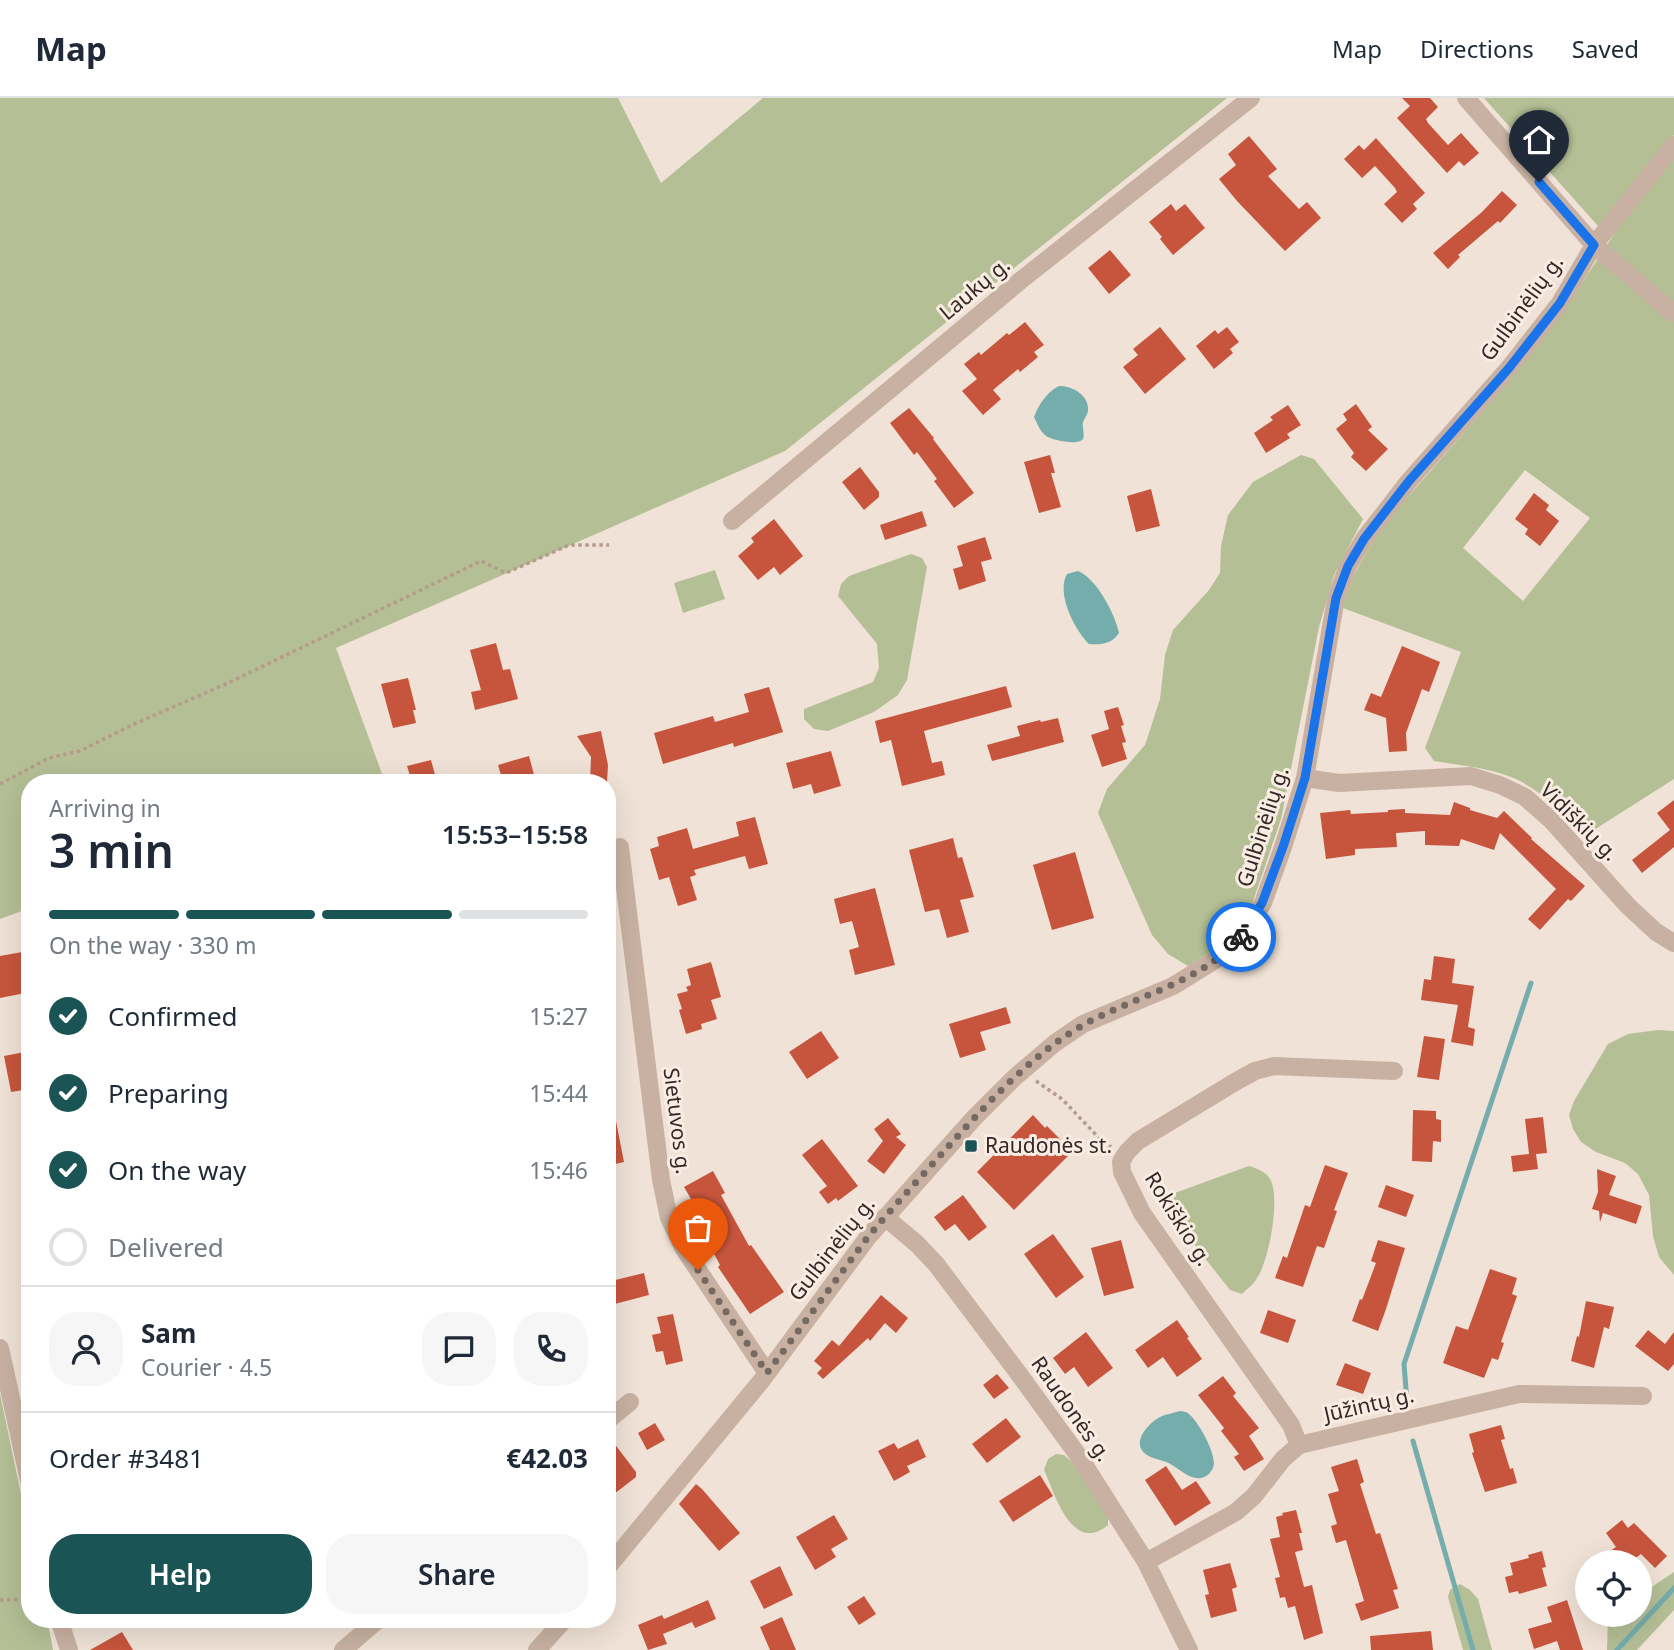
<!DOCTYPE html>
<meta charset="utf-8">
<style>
:root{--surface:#fff;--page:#f6f6f7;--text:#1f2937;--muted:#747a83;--line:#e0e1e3;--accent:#1a5454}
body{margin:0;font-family:"Noto Sans",sans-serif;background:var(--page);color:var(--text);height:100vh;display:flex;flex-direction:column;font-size:26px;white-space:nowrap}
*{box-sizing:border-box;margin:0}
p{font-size:23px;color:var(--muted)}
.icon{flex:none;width:38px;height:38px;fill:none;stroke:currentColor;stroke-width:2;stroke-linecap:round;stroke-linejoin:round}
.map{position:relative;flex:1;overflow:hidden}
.drawer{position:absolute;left:21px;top:676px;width:595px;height:854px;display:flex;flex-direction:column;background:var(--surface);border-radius:28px;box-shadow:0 7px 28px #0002}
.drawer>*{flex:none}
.fabs{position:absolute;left:1575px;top:1452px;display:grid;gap:14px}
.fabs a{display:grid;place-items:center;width:77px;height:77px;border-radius:50%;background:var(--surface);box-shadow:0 7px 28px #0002;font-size:35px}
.pin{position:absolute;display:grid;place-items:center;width:60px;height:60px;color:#fff;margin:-72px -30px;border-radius:50% 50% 50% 0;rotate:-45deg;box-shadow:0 0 7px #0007}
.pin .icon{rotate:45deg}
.courier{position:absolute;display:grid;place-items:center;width:70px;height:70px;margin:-35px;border:5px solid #1a73e8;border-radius:50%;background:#fff;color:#222;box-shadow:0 2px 9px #0007}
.overview em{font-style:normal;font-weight:600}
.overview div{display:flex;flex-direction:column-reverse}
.overview{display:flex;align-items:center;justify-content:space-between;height:119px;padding:0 28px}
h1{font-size:46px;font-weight:600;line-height:52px}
.bar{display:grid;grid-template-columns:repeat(4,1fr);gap:10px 7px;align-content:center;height:84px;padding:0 28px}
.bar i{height:9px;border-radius:5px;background:var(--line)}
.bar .selected{background:var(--accent)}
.bar p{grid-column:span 4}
.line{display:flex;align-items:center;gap:18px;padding:0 28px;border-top:2px solid var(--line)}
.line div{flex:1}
.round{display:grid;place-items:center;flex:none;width:74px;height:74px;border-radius:28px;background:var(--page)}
ol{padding:0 28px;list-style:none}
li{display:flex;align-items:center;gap:21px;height:77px}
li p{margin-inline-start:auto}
li .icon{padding:7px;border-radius:50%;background:var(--accent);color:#fff;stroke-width:4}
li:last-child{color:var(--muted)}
li i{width:38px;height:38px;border:4px solid var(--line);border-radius:50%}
.action{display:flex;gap:14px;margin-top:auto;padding:14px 28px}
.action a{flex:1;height:80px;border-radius:28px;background:var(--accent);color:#fff;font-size:28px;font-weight:600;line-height:80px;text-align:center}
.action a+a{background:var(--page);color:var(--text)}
header{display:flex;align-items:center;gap:42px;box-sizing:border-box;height:98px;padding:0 35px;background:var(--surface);border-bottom:2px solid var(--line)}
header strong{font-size:33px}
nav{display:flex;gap:38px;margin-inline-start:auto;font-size:24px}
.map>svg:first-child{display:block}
</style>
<header>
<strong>Map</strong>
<nav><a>Map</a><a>Directions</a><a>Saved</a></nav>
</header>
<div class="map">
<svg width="1674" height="1552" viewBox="0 0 1674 1552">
<rect width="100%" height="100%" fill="#f0e2d6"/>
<!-- green -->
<path fill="#b4bf96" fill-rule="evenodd" d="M0,0H618L661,85L763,0H1227L785,353L336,550L385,684H30V810L0,821Z
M1484,0H1674V37L1598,128Z
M1674,59V681L1586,737C1565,717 1544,695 1518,682C1496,671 1459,667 1434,663L1425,650L1461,554L1343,510L1344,503L1354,477L1369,450L1387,423L1515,276L1566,209L1632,109ZM1525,372L1590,420L1523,503L1463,450Z
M1301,357L1314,361L1363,421L1334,477L1319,529L1281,721L1248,818L1227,844L1188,868L1168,856L1152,837L1098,715L1107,691L1145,647L1160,601L1165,557L1173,532L1209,492L1220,475L1221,448L1228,417L1253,384Z
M911,456L922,460L927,469L907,582L898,597L874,614L828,633L814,631L804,621V611L873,584L879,570L877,546L838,498L841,486L849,478Z
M715,472L725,501L683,515L674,485Z
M1658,932L1674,933V1177L1659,1159L1653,1138L1649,1097L1638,1076L1625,1065L1596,1054L1581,1044L1573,1031L1569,1017L1574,1003L1608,946L1628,936Z
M1249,1068C1258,1071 1266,1073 1271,1083C1280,1103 1269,1162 1257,1180C1254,1186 1247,1191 1242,1196L1230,1192L1163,1107L1165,1100L1172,1096Z
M0,1296L30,1439V1521H47L53,1552H0Z
M1056,1356L1064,1357L1072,1364L1108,1418V1427C1072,1457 1055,1396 1044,1372L1048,1361Z
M1674,1474V1512L1637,1552H1607L1608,1518L1640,1517V1497Z
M1460,1486L1470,1492L1478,1501L1492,1552H1463L1448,1499L1450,1492Z"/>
<!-- water -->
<path fill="#75adac" d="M1059,288C1071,288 1086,295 1088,309C1089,315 1085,319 1083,324C1082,329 1085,337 1083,341C1078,348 1052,342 1046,338C1040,333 1038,327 1034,319C1039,306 1047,294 1059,288Z
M1078,473C1097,481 1115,516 1119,535C1112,546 1101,547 1089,546C1074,531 1056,495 1067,476Z
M1180,1313C1185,1314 1186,1313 1190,1317C1199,1325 1218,1358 1213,1370C1211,1374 1207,1379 1201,1380C1190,1382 1181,1372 1172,1367C1165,1362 1155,1362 1147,1357C1130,1346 1147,1326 1160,1319C1166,1316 1174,1315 1180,1313Z"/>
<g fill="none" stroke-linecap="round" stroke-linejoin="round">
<!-- stream -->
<path stroke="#75adac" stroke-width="5" d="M1407,1304L1404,1266L1531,885
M1413,1343L1473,1552
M1617,1552L1674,1490"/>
</g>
<!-- building -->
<path fill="#c7553d" d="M1402,0H1430L1438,9L1426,21L1428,25L1448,47L1461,35L1479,55L1464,68L1459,63L1447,75L1397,20L1410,8Z
M1249,38L1277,71L1268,78L1299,111L1307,104L1321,120L1285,153L1237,103L1219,81L1236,67L1228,56Z
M1376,40L1425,95L1413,106L1417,111L1402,125L1384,106L1397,94L1395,90L1375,68L1362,80L1344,61L1359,47L1364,52Z
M1502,93L1517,107L1500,125L1498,123L1458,157L1460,159L1448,171L1433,155L1482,114Z
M1171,106L1176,113L1185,106L1205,130L1173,157L1160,141L1162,139L1149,124Z
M1110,152L1131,177L1109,196L1088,170Z
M1025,224L1044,247L1034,254L1038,259L1020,274L1018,271L993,292L1001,301L983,317L962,293L977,281L964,266L979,254L981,257L1007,235L1009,237Z
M1160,229L1186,261L1145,296L1123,269L1138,257L1133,251Z
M1227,229L1239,244L1230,251L1233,255L1214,271L1196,248L1215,232L1218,236Z
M1356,306L1372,329L1368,332L1388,351L1366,373L1351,359L1354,355L1336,331L1347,322L1343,316Z
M1288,307L1301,327L1287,336L1290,340L1266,355L1254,335L1273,322L1270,319Z
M909,310L934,340L933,341L974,395L954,410L934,383L937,381L917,354L914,357L890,325Z
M1050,357L1055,375H1051L1061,409L1039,415L1024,364Z
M860,369L879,394V399L864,412L842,384Z
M1151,391L1160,428L1136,434L1127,398Z
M1534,395L1549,407L1546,412L1559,423L1540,448L1525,436L1528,431L1515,421Z
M922,413L927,428L885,442L880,427Z
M774,421L803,458L780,477L774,469L758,482L738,458L754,444L751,440Z
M985,439L992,461L981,464L986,483L959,492L953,471L963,468L957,448Z
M496,545L503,572L510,571L518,601L475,612L471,594L481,592L470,552Z
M1402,548L1440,564L1429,594L1422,591L1406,635L1407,653L1389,654L1386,620L1364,612L1371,595L1381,599Z
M408,580L416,612H413L416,625L393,630L381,586Z
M1006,588L1012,609L924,633L932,665L942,663L945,677L902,688L891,642L880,645L875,623Z
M769,589L783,634L734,649L733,645L663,666L654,635L713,618L715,624L749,614L744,596Z
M1118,609L1124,627L1121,628L1126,644L1122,645L1127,661L1102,669L1091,637L1109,631L1104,613Z
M1058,620L1064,644L992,663L987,647L1020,638L1017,628L1040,622L1041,624Z
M601,633L608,667L607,684H590L591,659L577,638Z
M831,653L841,688L814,696L811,686L793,691L786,665Z
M529,658L536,684H503L498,667Z
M431,662L437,684H412L407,668Z
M1674,702V749L1642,775L1632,762L1670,732L1657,715Z
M1454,704L1470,710V712L1497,720L1504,713L1532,740L1531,741L1585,788L1571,803L1568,801L1540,832L1528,821L1556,791L1500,735L1494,752L1461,741L1459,748L1425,747V733L1396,735L1397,749L1355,751V757L1326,761L1320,715L1350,712L1351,716L1388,714V712L1405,711V715L1450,717Z
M755,719L768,766L749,771L745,758L694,772L696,777L690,779L697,802L678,808L669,779L659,782L650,751L659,748L657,739L687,730L693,751L739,738L736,724Z
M953,740L958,760L962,759L974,799L960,802L969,834L947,840L939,811L925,814L909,752Z
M1075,754L1094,820L1052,832L1033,767Z
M875,790L895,867L855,877L849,852L859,849L852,823L840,826L834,801Z
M28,853L30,863V894L0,900V858Z
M1434,858L1455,861L1452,885L1474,888L1468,929L1475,931L1473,948L1451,944L1458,907L1421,902L1424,881L1431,882Z
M711,864L721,899L711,902L717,921L701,926L702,931L686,936L679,912L682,911L677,896L688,893L686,889L691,887L687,871Z
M1006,909L1011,925L980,934L986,952L960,960L949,926Z
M821,933L839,960L807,981L789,954Z
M1424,938L1445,941L1439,982L1417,979Z
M30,953V991L11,994L4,958Z
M1413,1012L1436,1013V1021L1441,1022V1044L1433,1043L1432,1064L1412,1063Z
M614,1013L624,1064L607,1068V1014Z
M1033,1017L1045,1030L1047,1028L1061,1042L1058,1044L1070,1056L1014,1112L977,1074Z
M1543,1019L1547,1055L1536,1056L1538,1071L1513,1074L1511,1058L1529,1056L1525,1021Z
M888,1020L901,1036L896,1039L906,1047L884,1076L867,1063L883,1043L874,1031Z
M822,1041L858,1088L838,1103L836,1100L828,1106L819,1094L827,1088L802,1057Z
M1325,1067L1348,1075L1334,1112L1337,1113L1324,1150L1317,1148L1303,1189L1275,1180L1283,1158L1287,1160L1305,1107L1310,1109Z
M1597,1071L1616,1078L1609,1097L1642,1108L1636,1126L1603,1115L1600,1124L1599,1113L1592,1111L1598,1094Z
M713,1073L725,1095L721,1097L749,1148L751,1147L784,1194L750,1216L718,1169L720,1167L699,1128L705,1125L684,1089Z
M1386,1087L1414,1097L1406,1119L1378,1109Z
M963,1097L987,1129L969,1143L955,1126L945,1133L934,1119Z
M1053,1136L1084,1179L1056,1200L1024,1156Z
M1121,1142L1134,1190L1104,1198L1091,1150Z
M1378,1142L1405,1150L1386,1211L1378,1233L1352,1223L1360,1201L1362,1202L1376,1165L1371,1163Z
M1490,1171L1517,1180L1512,1196L1517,1198L1501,1244L1504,1245L1498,1262L1492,1260L1484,1280L1443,1265L1456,1228L1468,1232Z
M644,1175L649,1197L607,1208V1184Z
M881,1197L908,1220L896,1235L885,1225L870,1243L868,1240L823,1281L817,1275L822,1270L814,1263L832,1242L839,1248Z
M1586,1203L1614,1209L1609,1231L1604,1229L1594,1270L1571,1263L1577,1238L1579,1239Z
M1268,1212L1296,1222L1288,1245L1260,1235Z
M673,1216L683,1263L666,1267L663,1253L656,1254L652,1237L661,1235L657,1219Z
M1177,1222L1189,1239L1187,1240L1202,1261L1177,1279L1163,1259L1148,1270L1135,1252Z
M1648,1232L1665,1246L1674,1234V1266L1668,1273L1635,1248Z
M1086,1234L1113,1270L1088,1289L1074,1269L1065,1276L1053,1260Z
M1345,1265L1371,1275L1363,1296L1336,1287Z
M997,1276L1009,1290L994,1301L983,1287Z
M1223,1278L1236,1295L1233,1298L1259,1330L1249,1338L1264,1361L1244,1373L1234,1359L1239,1356L1221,1333L1224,1330L1198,1297Z
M1006,1320L1021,1339L987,1365L972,1346Z
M655,1325L665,1342L647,1352L638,1335Z
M1501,1327L1505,1341L1501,1342L1510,1371L1513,1370L1517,1385L1485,1394L1472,1355L1474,1354L1469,1336Z
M607,1336L636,1374V1379L614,1396L607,1388Z
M918,1341L926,1359L907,1368L910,1374L894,1383L878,1353L894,1345L898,1351Z
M1357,1361L1364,1384L1360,1386L1376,1436L1380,1435L1398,1491L1393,1492L1399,1510L1361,1523L1355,1506L1364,1503L1346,1442L1336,1445L1331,1428L1337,1426L1328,1396L1339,1393L1331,1369Z
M1166,1368L1182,1392L1196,1383L1211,1405L1175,1428L1145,1382Z
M1040,1377L1053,1398L1013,1424L999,1403Z
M696,1386L702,1391L740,1435L719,1453L679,1406Z
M1296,1412L1302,1435H1299L1303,1452L1295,1454L1304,1489L1312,1487L1323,1535L1304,1542L1295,1508L1288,1510L1285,1499L1280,1500L1275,1480L1280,1479L1270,1441L1280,1439L1276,1419L1283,1417L1282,1415Z
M834,1417L848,1441L831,1451L836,1459L815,1472L796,1439Z
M1622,1422L1628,1430L1634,1425L1667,1458L1655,1470L1641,1456L1629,1465H1593L1616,1449L1606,1435Z
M1542,1453L1546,1469L1542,1470L1547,1488L1519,1496L1518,1493L1509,1495L1505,1479L1513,1477L1510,1465L1529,1460L1528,1457Z
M1230,1465L1237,1489L1232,1491L1237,1513L1211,1520L1205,1497L1209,1496L1203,1472Z
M780,1468L793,1497L764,1511L750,1483Z
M864,1498L876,1516L859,1527L847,1509Z
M708,1502L716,1521L695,1530L692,1524L663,1536L667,1546L648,1552L638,1527L662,1517L664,1521Z
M1567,1502L1583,1552H1560L1557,1543L1534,1551L1528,1531L1552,1524L1547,1509Z
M782,1519L796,1552H770L760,1529Z
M1431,1533L1433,1552H1371L1370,1538Z
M122,1534L133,1552H90Z"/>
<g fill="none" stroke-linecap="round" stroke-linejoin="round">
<!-- path -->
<path stroke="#b49b8c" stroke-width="3.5" stroke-dasharray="3.5 3.5" stroke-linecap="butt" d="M0,686L49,660L80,653L132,627L228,585L481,463L506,475L569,447H609
M1036,983L1062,1001L1100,1041L1111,1049
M0,1502L30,1501"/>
<!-- minor -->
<path stroke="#c8b1a2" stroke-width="18" d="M1466,0L1594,147L1674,216
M732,423L1020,183L1251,0
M1305,680L1339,685L1471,678L1500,687L1525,699L1551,722L1628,808L1656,834L1674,845
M620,749L661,1082L669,1120L684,1151L767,1275
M885,1119L917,1146L936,1166L1016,1272L1080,1360L1146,1464L1189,1552
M0,1250L30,1387
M607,1323L630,1304
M1299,1347L1291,1327L1142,1115L1122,1074L1121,1064L1127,1054L1138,1043L1235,984L1255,973L1274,968L1394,973
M1146,1464L1236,1414L1254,1398L1283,1361L1299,1347L1519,1296L1643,1298
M607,1470L762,1282L868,1139L974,1020L1014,980L1055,945L1083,926L1173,888L1215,862L1239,841L1263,805L1283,749L1305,680L1336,500L1348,468L1364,441L1409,383L1509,270L1560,205L1594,147L1674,47
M59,1521L69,1552
M343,1552L379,1521
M537,1552L565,1521"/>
</g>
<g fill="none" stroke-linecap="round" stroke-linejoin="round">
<!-- done -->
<path stroke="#756963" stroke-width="7" stroke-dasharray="0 12.6" d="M698,1172L767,1275L868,1139C893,1109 920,1080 946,1051C983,1010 1023,966 1070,935C1125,899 1195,890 1241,839"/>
<!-- route -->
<path stroke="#1a73e8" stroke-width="9" d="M1241,839L1262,805L1283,749L1305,680L1336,500L1348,468L1364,441L1409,383L1509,270L1560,205L1594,147L1539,84"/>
</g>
<!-- markers -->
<rect fill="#1a5454" stroke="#f9ece2" stroke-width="2.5" x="964" y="1041" width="14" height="14" rx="3.5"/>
<g text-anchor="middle" stroke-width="6" stroke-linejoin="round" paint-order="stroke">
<!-- street labels -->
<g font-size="21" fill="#332825" stroke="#f9ece2">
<text transform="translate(975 191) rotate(-40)" y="7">Laukų g.</text>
<text transform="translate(1522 210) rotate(-54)" y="7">Gulbinėlių g.</text>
<text transform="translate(1579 724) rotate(45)" y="7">Vidiškių g.</text>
<text transform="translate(1263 729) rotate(-72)" y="7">Gulbinėlių g.</text>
<text transform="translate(677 1023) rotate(83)" y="7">Sietuvos g.</text>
<text transform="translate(1178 1121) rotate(58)" y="7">Rokiškio g.</text>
<text transform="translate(832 1151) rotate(-52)" y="7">Gulbinėlių g.</text>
<text transform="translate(1369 1307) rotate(-13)" y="7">Jūžintų g.</text>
<text transform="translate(1071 1311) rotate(55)" y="7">Raudonės g.</text>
</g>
<!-- poi labels -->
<g font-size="21" fill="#332825" stroke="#f9ece2" text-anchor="start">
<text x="985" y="1055">Raudonės st.</text>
</g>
</g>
</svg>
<div class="fabs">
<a><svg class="icon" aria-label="locate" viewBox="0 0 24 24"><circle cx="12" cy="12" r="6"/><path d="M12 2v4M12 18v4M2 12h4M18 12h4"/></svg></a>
</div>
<div class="pin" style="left:698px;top:1172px;background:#ea580c"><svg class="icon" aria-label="bag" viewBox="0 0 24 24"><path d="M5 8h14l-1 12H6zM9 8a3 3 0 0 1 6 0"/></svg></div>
<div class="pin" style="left:1539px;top:84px;background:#1f2937"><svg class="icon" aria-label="home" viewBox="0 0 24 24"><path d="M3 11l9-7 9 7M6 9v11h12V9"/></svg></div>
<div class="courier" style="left:1241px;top:839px"><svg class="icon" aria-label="bike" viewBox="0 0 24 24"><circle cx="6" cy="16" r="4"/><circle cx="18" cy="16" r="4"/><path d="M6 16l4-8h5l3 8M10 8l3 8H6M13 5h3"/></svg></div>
<section class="drawer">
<div class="overview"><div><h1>3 min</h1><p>Arriving in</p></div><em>15:53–15:58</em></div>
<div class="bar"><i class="selected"></i><i class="selected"></i><i class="selected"></i><i></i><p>On the way · 330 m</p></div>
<ol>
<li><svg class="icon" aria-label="check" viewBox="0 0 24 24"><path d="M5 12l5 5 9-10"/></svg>Confirmed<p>15:27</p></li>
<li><svg class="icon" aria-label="check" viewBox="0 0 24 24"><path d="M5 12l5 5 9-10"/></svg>Preparing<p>15:44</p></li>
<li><svg class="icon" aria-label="check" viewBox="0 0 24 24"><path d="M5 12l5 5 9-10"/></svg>On the way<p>15:46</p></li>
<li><i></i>Delivered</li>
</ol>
<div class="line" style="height:126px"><a class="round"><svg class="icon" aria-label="person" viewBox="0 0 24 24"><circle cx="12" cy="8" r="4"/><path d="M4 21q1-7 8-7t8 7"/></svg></a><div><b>Sam</b><p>Courier · 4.5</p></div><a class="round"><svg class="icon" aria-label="chat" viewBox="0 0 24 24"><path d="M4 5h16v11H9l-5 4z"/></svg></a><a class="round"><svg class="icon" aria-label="phone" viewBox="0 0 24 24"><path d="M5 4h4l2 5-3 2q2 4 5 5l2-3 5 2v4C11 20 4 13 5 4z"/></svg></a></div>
<div class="line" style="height:91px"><div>Order #3481</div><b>€42.03</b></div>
<div class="action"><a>Help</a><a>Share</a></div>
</section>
</div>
